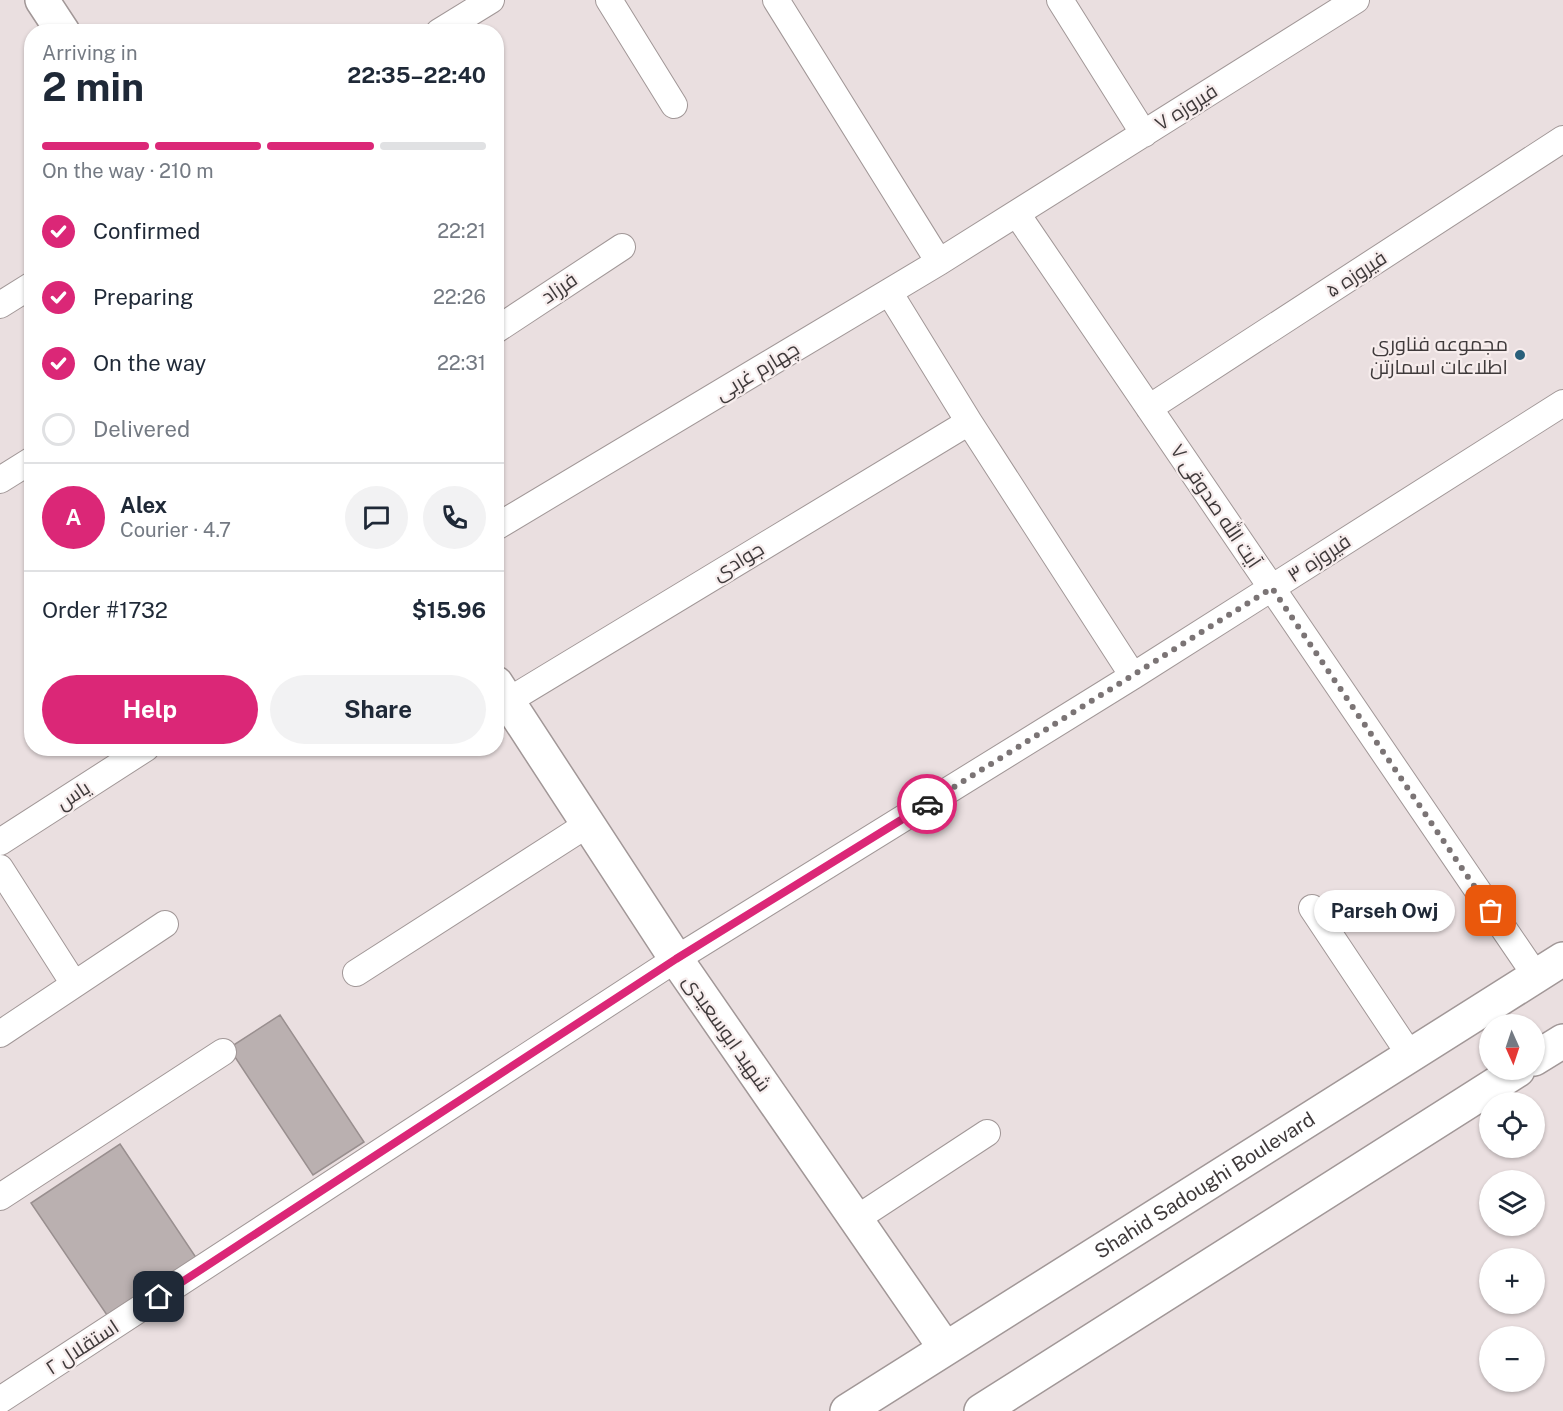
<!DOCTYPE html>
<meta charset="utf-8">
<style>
:root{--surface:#fff;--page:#f2f2f3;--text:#1f2937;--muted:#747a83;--line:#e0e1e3;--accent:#db2777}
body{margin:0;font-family:"Public Sans",Cairo,sans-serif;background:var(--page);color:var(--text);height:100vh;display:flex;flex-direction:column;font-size:22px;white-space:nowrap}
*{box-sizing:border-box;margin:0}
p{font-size:20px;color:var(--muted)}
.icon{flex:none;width:33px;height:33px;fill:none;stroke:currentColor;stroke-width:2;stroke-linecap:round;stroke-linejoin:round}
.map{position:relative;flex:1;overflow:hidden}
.drawer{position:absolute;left:24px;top:24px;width:480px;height:732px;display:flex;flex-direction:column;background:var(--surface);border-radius:24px;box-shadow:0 2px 4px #0004}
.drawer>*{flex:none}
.needle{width:39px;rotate:177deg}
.fabs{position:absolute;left:1479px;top:1014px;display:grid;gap:12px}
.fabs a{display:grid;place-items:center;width:66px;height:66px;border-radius:50%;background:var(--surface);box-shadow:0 2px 4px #0004;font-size:30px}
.pin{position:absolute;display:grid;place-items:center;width:51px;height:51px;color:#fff;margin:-26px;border-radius:12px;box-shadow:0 3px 9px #0006}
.courier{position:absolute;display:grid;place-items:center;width:60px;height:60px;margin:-30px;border:4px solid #db2777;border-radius:50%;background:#fff;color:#222;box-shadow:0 2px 8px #0007}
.bubble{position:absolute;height:42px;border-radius:21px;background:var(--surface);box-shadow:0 2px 4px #0004;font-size:20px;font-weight:700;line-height:42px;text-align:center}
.summary em{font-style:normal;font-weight:700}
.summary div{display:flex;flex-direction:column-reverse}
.summary{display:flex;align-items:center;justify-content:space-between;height:102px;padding:0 18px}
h1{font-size:39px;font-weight:700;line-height:45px}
.bar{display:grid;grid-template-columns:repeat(4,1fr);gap:9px 6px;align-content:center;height:72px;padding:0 18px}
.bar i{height:8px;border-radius:4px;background:var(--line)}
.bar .active{background:var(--accent)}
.bar p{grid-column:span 4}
.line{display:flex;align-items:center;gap:15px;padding:0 18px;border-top:2px solid var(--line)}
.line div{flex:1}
.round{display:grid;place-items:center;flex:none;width:63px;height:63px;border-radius:32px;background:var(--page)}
ol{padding:0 18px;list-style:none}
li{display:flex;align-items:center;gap:18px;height:66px}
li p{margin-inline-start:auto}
li .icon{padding:6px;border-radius:50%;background:var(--accent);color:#fff;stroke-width:4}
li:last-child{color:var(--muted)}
li i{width:33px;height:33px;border:3px solid var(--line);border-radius:50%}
.action{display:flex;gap:12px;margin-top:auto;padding:12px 18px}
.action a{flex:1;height:69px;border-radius:36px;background:var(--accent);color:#fff;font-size:24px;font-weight:700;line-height:69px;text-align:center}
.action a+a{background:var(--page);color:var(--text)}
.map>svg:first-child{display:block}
</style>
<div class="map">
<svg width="1563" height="1411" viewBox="0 0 1563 1411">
<rect width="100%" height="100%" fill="#eadfe0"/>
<!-- building -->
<path fill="#bab0b0" stroke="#998f8f" stroke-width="1.5" d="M280,1015L364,1142L313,1175L229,1048Z
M120,1144L197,1259L109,1318L31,1203Z"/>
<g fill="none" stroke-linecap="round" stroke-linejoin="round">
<!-- minor casing -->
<g stroke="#a19797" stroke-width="28">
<path id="minor" d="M609,0L674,105
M776,0L939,262
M1060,0L1144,134
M439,32L491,0
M1017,214L1536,976
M889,292L969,422L1133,676
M0,305L32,285
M496,330L622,247
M1149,408L1563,139
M0,480L32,460
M496,527L939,262L1356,0
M508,701L969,422
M0,842L146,748
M0,868L74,984
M1312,908L1410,1055
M356,973L588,824
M0,1034L165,924
M0,1197L223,1052
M856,1219L987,1133
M0,1400L676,959L1133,676L1563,403"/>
</g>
<!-- tertiary casing -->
<g stroke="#a19797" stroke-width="36">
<path id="tertiary" d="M42,0L63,32
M496,683L676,959L945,1348"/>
</g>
<!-- primary casing -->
<g stroke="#a19797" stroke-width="36">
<g id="primary">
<path d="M1534,1059L1563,1041"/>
<path id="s1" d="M847,1411L1563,959"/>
<path d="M981,1411L1518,1070"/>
</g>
</g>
<!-- minor -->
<use href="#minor" stroke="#fff" stroke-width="26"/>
<!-- tertiary -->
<use href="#tertiary" stroke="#fff" stroke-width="33"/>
<!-- primary -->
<use href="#primary" stroke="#fff" stroke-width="33"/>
</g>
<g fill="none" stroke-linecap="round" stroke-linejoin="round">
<!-- done -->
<path stroke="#7b7475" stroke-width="6" stroke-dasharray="0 10.8" d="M927,804L1272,588L1491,911"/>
<!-- route -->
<path stroke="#db2777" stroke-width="8" d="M159,1297L676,959L927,804"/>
</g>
<!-- markers -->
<circle fill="#29607b" stroke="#f7eded" stroke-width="2" cx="1520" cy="355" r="6"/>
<g text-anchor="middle" stroke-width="4.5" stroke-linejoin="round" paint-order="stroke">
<!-- street labels -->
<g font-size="20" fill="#3f3a3b" stroke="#f7eded">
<text transform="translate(1186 107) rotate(-32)" y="7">فیروزه ۷</text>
<text transform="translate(1356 274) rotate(-33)" y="7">فیروزه ۵</text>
<text transform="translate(559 288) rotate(-34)" y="7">فرزاد</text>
<text transform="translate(757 371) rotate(-31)" y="7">چهارم غربی</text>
<text transform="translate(1216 506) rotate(56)" y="7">آیت الله صدوقی ۷</text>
<text transform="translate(1319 558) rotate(-33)" y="7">فیروزه ۳</text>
<text transform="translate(738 561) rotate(-31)" y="7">جوادی</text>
<text transform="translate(73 795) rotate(-33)" y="7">یاس</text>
<text transform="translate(727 1033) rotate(55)" y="7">شهید ابوسعیدی</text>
<text dy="7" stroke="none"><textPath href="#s1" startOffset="423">Shahid Sadoughi Boulevard</textPath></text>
<text transform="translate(82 1347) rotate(-33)" y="7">استقلال ۲</text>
</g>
<!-- poi labels -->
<g font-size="20" fill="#3f3a3b" stroke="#f7eded" text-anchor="end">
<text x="1508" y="351">مجموعه فناوری<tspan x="1508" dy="23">اطلاعات اسمارتن</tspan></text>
</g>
</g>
</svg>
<div class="fabs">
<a><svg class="needle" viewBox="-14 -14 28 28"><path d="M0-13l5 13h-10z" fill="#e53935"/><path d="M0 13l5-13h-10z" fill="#747a83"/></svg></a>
<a><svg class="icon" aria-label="locate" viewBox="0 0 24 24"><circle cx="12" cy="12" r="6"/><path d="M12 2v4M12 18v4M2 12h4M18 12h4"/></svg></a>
<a><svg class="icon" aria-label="layers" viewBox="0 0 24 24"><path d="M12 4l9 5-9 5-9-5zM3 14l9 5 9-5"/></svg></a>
<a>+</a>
<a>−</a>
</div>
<div class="pin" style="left:1491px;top:911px;background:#ea580c"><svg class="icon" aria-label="bag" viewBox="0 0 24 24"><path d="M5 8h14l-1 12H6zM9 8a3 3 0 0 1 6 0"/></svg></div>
<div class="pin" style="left:159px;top:1297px;background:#1f2937"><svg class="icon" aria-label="home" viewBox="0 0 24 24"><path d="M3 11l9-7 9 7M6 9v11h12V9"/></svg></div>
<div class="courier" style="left:927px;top:804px"><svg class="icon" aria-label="car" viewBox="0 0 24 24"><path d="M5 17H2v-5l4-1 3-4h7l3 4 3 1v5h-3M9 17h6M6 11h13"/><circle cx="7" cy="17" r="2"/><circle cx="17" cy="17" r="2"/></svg></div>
<div class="bubble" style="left:1314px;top:890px;width:141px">Parseh Owj</div>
<section class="drawer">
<div class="summary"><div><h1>2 min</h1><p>Arriving in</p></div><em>22:35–22:40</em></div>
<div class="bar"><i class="active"></i><i class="active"></i><i class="active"></i><i></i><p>On the way · 210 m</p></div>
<ol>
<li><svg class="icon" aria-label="check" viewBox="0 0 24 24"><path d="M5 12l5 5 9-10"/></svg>Confirmed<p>22:21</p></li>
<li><svg class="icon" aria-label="check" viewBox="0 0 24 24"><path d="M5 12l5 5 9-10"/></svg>Preparing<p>22:26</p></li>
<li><svg class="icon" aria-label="check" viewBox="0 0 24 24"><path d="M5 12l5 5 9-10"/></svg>On the way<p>22:31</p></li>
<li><i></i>Delivered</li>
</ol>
<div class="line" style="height:108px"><b class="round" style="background:var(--accent);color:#fff">A</b><div><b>Alex</b><p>Courier · 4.7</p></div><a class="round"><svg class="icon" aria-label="chat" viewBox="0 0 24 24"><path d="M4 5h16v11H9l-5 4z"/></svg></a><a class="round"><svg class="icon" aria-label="phone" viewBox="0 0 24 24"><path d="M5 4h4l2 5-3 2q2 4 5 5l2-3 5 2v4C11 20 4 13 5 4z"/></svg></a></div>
<div class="line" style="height:78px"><div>Order #1732</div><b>$15.96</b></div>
<div class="action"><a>Help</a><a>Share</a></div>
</section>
</div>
